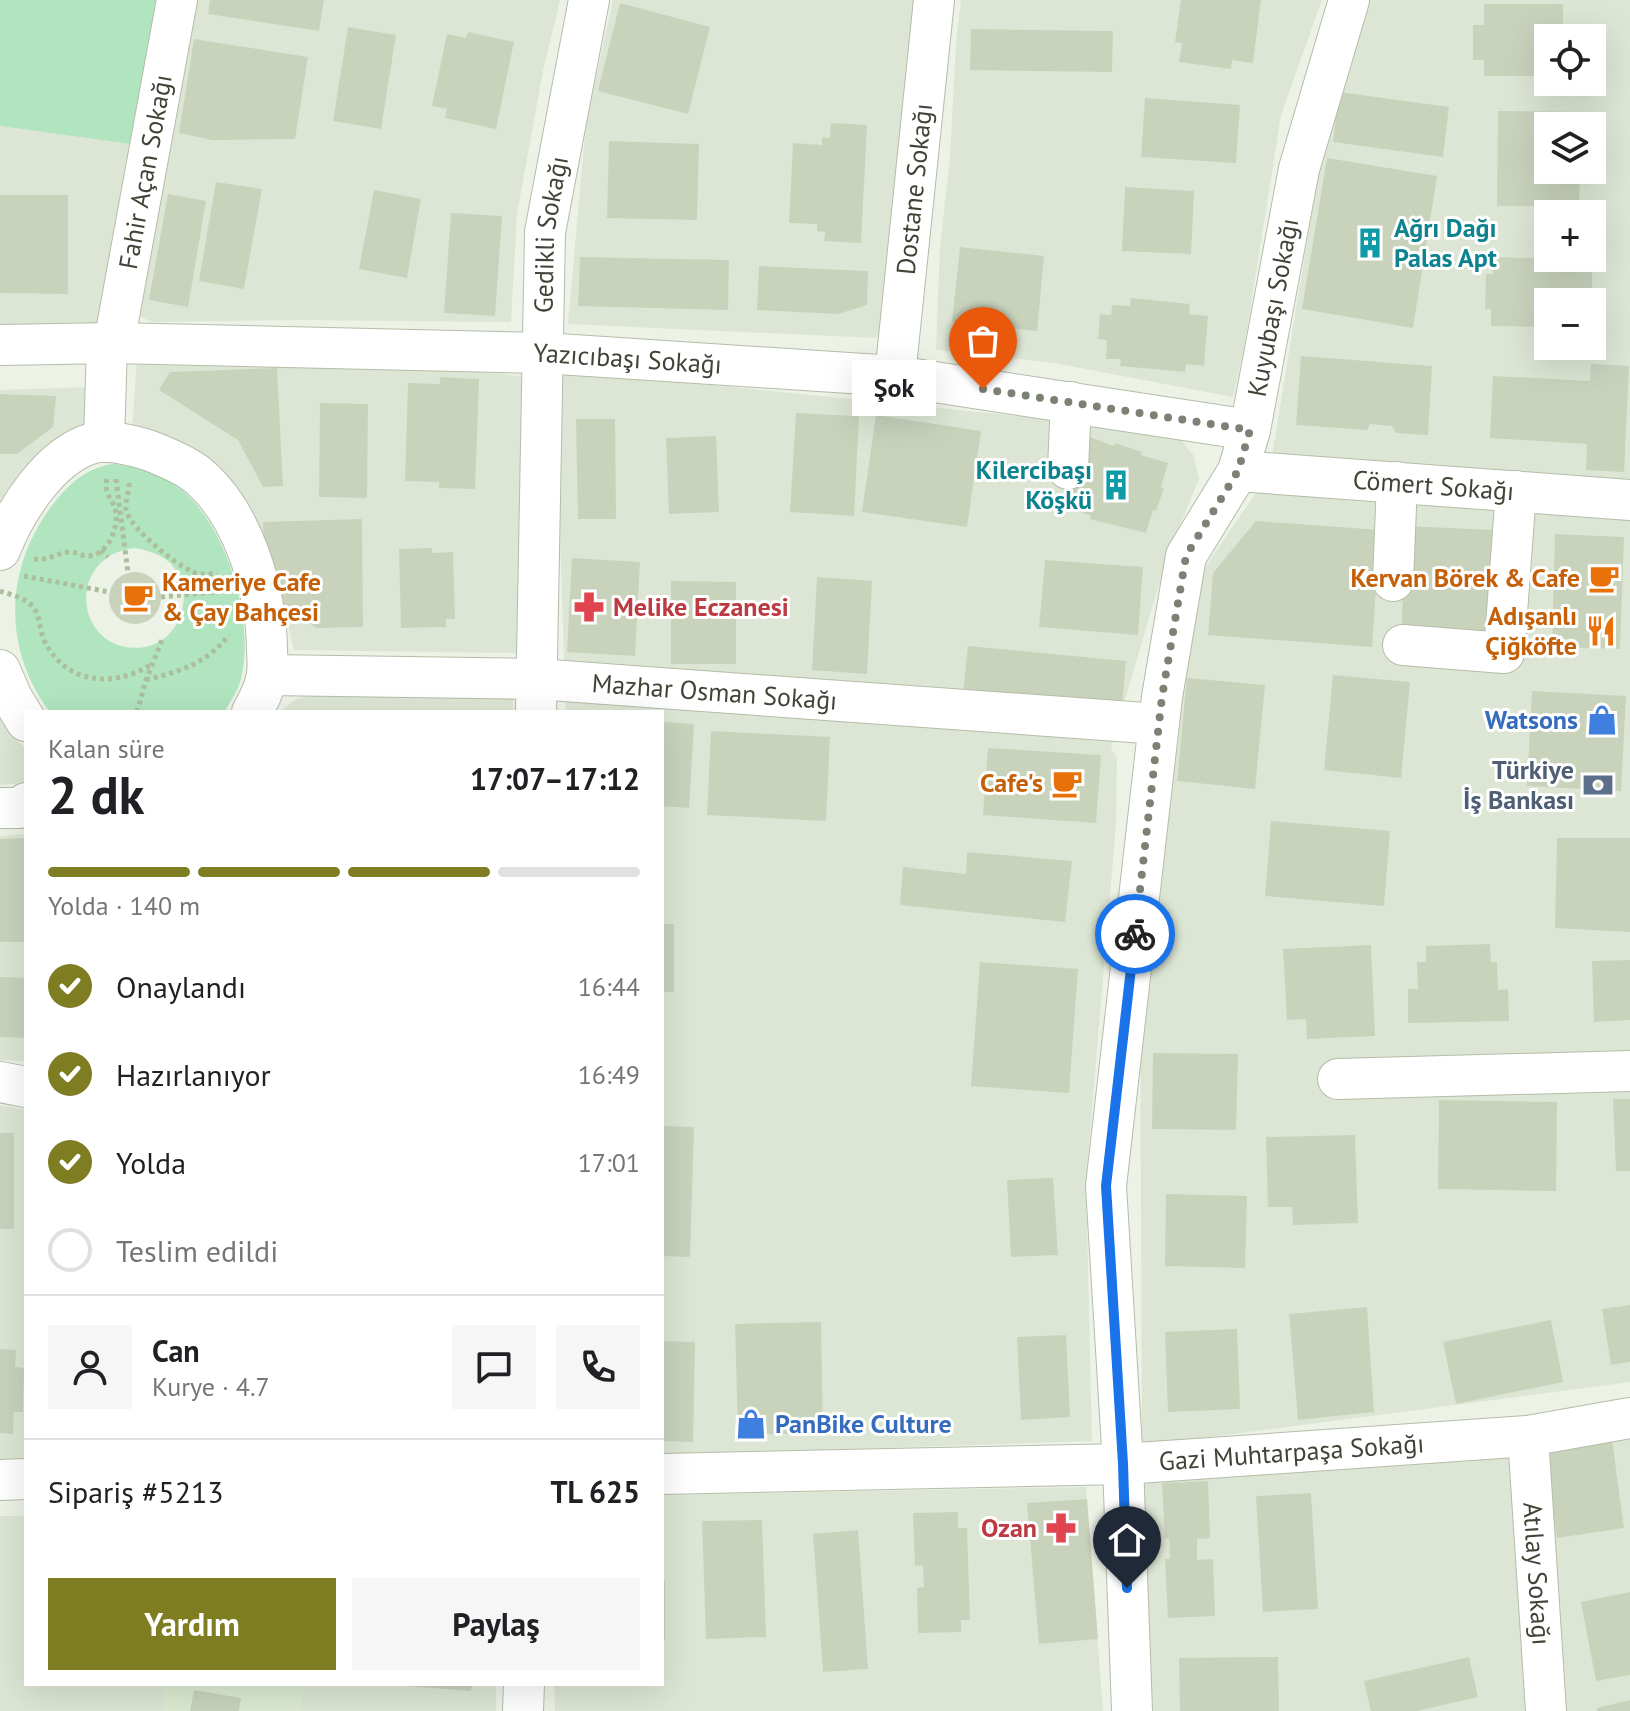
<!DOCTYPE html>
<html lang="tr">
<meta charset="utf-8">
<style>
:root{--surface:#fff;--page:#f6f6f6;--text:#202124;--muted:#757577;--line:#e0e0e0;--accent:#7e7d22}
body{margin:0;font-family:"PT Sans",sans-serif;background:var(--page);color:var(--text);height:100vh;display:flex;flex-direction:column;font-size:30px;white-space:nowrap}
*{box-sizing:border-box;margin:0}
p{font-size:26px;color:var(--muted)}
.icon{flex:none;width:44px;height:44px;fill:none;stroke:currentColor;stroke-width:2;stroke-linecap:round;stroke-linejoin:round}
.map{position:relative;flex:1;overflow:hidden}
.panel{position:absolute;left:24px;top:710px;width:640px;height:976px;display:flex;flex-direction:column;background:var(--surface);border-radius:0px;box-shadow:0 8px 32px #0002}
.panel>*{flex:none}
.buttons{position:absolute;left:1534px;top:24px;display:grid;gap:16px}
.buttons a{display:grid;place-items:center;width:72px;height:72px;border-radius:0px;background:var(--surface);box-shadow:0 8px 32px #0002;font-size:40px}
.pin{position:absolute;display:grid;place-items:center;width:68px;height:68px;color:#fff;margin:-82px -34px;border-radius:50% 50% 50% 0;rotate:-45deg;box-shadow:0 0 8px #0007}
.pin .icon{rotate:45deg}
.courier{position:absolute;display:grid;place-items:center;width:80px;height:80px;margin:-40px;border:6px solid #1a73e8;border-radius:50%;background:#fff;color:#222;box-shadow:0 2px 10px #0007}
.bubble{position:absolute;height:56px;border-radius:0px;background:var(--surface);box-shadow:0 8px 32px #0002;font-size:26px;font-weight:800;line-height:56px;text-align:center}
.overview em{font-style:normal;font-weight:800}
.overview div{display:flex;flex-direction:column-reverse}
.overview{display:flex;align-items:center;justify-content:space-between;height:136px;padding:0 24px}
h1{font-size:52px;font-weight:800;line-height:60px}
.bar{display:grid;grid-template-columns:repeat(4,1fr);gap:12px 8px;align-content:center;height:96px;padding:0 24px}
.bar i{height:10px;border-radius:6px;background:var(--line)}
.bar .active{background:var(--accent)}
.bar p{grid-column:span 4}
.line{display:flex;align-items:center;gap:20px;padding:0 24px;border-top:2px solid var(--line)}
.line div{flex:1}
.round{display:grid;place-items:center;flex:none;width:84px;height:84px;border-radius:0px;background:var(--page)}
ol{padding:0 24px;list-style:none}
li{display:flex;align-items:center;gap:24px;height:88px}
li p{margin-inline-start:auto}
li .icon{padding:8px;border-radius:50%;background:var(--accent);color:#fff;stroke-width:4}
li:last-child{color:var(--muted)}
li i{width:44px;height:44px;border:4px solid var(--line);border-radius:50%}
.button{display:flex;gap:16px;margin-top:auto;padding:16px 24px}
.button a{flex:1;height:92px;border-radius:0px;background:var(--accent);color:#fff;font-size:32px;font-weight:800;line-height:92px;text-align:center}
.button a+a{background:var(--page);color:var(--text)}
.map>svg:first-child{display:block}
</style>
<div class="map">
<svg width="1630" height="1711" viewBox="0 0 1630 1711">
<rect width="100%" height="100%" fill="#ecf2e6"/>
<!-- residential -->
<path fill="#dde6d4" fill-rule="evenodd" d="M196,0H560L543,71L517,214L511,322L298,320L152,322L134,314Z
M613,0H917L883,325L876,338L568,324L586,123Z
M961,0H1322L1281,115L1244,349L1233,397L1054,363L936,350L940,246L950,157L956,44Z
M1363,0H1630V483L1271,462L1333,83ZM1548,38H1592V82H1548ZM1548,126H1592V170H1548ZM1548,214H1592V258H1548ZM1548,302H1592V346H1548Z
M0,126L130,144L96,326L0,327Z
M137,359L497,373L522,377L518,653L294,650L288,623L270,578L132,432Z
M554,369L1057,420L1178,436L1194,456L1199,479L1166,560L1111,748L1117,758L1116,824L1086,1180L1092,1441L662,1455V712H566Z
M94,387L92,433L0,521V390Z
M1258,490L1630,515V1382L1142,1446L1140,985L1201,573Z
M326,695L513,698V712H279L298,698Z
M0,713L18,741L26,750V783L0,785Z
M26,834V1062L18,1061L0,1060V836Z
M0,1105L26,1110V1468L0,1466Z
M1630,1405V1711H1142L1136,1475Z
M1086,1487L1103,1711H555L554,1684H662V1495Z
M0,1516H26V1684H167L164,1711H0Z
M302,1684H496V1711H300Z"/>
<!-- education -->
<path fill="#dcebd1" d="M167,1684H302L300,1711H164Z"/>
<!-- green -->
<path fill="#b0e5c0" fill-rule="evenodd" d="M0,0H157L130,144L0,126Z
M114,464C138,467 165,475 183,491C228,530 255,621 241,679C238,691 230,702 224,712H50C1,647 5,566 54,503C70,483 89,466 114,464ZM134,548C146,550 158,553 168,561C189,580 188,612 171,632C164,640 155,645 145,647C76,658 62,557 134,548Z"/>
<!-- building -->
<path fill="#c9d3bc" d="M210,0H324L319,31L208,14Z
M1181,0H1261L1253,63L1232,60L1231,69L1179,62L1182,43L1175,42Z
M620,3L710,27L688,114L598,91Z
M1484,4H1563V38H1548V76H1484V60H1473V25H1484Z
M348,27L396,35L381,129L333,121Z
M971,29L1113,31L1112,72L970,70Z
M468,32L514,42L496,129L445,118L447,109L432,106L447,34L466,38Z
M194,39L308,57L295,139L212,140L179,133Z
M1339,92L1449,107L1443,157L1333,142Z
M1145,98L1240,105L1236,163L1141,157Z
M1498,111L1581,112L1580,126H1548V170H1580L1579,207L1497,206Z
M831,123L867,125L861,243L824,241L825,232L817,231V224L789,223L793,143L822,145V137L830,138Z
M609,141L699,144L697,220L607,218Z
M1327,158L1437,176L1413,328L1302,309Z
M216,182L262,189L244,289L199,281Z
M1125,187L1194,191L1191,254L1122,251Z
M374,190L421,199L407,278L359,269Z
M168,194L206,201L188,307L149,300Z
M0,195H68V294L0,293Z
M451,213L502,216L495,316L444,313Z
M960,247L1044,256L1037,331L952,322Z
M580,257L729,260L728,310L578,306Z
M1493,257L1592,260V302H1548V327L1491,326V309H1485L1486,274H1493Z
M759,266L868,271L867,305L838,314L757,310Z
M1131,298L1190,304L1189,314L1208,316L1204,366L1186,364L1185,372L1120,366L1121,359H1106L1107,340L1098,339L1100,314L1111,315L1112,305L1130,306Z
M1301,356L1432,366L1428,435L1396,433L1392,426L1370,424L1367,430L1296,425Z
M1591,364L1629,366L1624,472L1586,470L1587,444L1490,438L1493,376L1590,381Z
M277,368L283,486L263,487L238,440L159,390L170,372Z
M440,377L479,379L475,489L439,488V482L405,481L408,383L440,384Z
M0,394L56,396L53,427L17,454H0Z
M320,403L368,404L367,498L319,497Z
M796,413L859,416L854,516L790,512Z
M876,415L981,431L967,527L862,512Z
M576,419H615L616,519H578Z
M716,436L719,512L669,514L666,438Z
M1087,436L1114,446L1115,443L1142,452L1141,455L1168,463L1161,487L1164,488L1156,511L1153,510L1146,533L1090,519L1091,516L1064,506Z
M362,519L363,627L316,628L280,601L277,587L278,573H268L264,556L263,522Z
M1256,521L1380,530L1372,647L1208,635L1213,573Z
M1406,526L1493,530L1485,641L1401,637Z
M1555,534L1624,537L1620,649L1552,647Z
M432,548V553L453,552L455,619H446V627L401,628L399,549Z
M572,558L640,562L635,656L567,652Z
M1045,560L1143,567L1138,635L1039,627Z
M109 598a26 26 0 1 1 52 0a26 26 0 1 1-52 0Z
M817,577L872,581L867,674L812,670Z
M671,581L736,582V664H671Z
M968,646L1126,661L1122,708L963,693Z
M1333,675L1410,682L1401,778L1324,770Z
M1187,678L1265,685L1255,789L1177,781Z
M1532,691L1626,696L1621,791L1527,786Z
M662,722L694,724L689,808L662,806Z
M711,731L830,737L826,821L707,815Z
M988,748L1101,755L1096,823L983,815Z
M1271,821L1390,831L1384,906L1265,896Z
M26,838V942H0V839Z
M1557,838H1630V932L1555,928Z
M967,852L1072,861L1065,922L900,905L903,867L966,874Z
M662,924H674V992H662Z
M1490,944L1491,962H1497L1498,990L1508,989L1509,1021L1408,1023V989H1418L1417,962H1426V946Z
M1371,945L1375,1036L1307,1039L1306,1019L1287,1020L1283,949Z
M1630,960V1020L1594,1022L1592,961Z
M980,962L1078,969L1069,1093L971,1086Z
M0,977L26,978V1038L0,1037Z
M1153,1053L1238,1054L1236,1130L1152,1129Z
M1613,1099H1630V1171H1616Z
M1439,1100L1557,1102L1556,1191L1438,1189Z
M662,1126L694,1127L690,1257L662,1256Z
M0,1133H14V1229H0Z
M1355,1135L1358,1223L1293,1225L1292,1207H1268L1266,1137Z
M1053,1178L1058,1255L1011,1257L1007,1180Z
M1166,1194L1247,1196L1245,1268L1165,1266Z
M1630,1305V1362L1611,1365L1602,1309Z
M1367,1307L1374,1412L1298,1420L1289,1314Z
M1551,1320L1563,1382L1456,1404L1443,1342Z
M821,1322L823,1433L738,1435L735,1324Z
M1237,1329L1240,1409L1168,1412L1165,1332Z
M1066,1335L1070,1417L1021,1420L1017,1337Z
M662,1341L695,1342L693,1442L662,1441Z
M0,1349L16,1350L15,1367L24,1368L23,1412H14L13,1434L0,1433Z
M1612,1440L1624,1528L1557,1538L1545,1449Z
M1208,1481L1210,1538L1197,1539V1560L1213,1559L1215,1616L1168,1618L1165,1559H1170L1169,1538L1165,1539L1162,1483Z
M1311,1493L1318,1609L1263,1612L1256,1496Z
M1087,1499L1098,1639L1039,1644L1027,1503Z
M958,1512V1528H967L970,1620H961V1632L918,1633L917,1588L924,1587L923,1565L915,1566L913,1513Z
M762,1520L766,1637L706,1639L702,1521Z
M858,1530L868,1669L823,1672L813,1534Z
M662,1580H665V1640H662Z
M1630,1592V1675L1596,1681L1581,1602Z
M1278,1657L1279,1711H1180L1179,1658Z
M1469,1657L1478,1697L1417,1711H1371L1364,1681Z
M406,1684H472L471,1691L406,1686Z
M194,1690L241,1698L239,1711H190Z
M1630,1700V1711H1597V1708Z"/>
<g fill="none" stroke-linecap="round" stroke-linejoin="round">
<!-- minor casing -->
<g stroke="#b4bda9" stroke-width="42">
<g id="minor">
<path id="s1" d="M114,343L177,0"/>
<path id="s2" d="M0,345L114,343L543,353L895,376L1250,430"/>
<path id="s3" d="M895,376L934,0"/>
<path d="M104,442L107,343"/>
<path d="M1068,469L1071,402"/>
<path id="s4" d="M1238,471L1630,500"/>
<path d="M0,550C15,511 50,455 93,443C109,439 142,447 158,454C170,459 184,465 195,473C243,511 266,590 267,648C267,658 269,669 266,679C264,691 258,701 252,712"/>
<path d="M1393,581L1397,482"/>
<path d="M1403,645L1504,653L1516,491"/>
<path d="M0,670L12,698L26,721"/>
<path id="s5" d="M267,675L536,679L1159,724"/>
<path id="s6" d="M536,712L545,232L589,0"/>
<path d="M0,808H20L26,803"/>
<path d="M1338,1079L1630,1071"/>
<path d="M0,1082L26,1087"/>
<path id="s7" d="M1528,1436L1546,1711"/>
<path id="s8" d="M662,1474L1123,1464L1528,1436L1630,1418"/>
<path d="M0,1480L26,1479"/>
<path d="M523,1711L524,1684"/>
<path id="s9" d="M1132,1711L1123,1464L1106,1186L1162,697L1186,556L1238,471L1250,430L1299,169L1349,0"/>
</g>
</g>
<!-- path -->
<path stroke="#adbe9b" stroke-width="5" stroke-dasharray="4 4" stroke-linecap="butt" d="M116,479L128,573
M129,483C130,493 123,503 127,513C133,530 176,565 193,572C201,575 209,574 217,573
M101,550L108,557
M34,559C47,561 57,553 70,552C76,552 82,556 88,556C107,555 118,530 116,513C114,498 103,496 107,478
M24,576L109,592
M0,591C11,595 25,597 33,607C41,617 39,631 45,642C67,685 114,688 152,664
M161,597L224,591
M146,680C181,671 206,664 229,635
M137,712L146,680L162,640"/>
<!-- minor -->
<use href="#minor" stroke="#fff" stroke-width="40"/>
</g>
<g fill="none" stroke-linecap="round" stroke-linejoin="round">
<!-- done -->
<path stroke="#7b8274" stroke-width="8" stroke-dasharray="0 14.4" d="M983,389L1250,430L1238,471L1186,556L1162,697L1135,934"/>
<!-- route -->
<path stroke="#1a73e8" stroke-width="10" d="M1127,1588L1123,1464L1106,1186L1135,934"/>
</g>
<!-- icons -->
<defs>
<g id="building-bare" transform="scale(2.4)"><path d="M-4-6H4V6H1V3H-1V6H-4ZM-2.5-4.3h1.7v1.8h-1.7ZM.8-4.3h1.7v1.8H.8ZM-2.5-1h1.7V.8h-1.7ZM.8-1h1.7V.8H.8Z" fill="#0f9aa8" stroke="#fff" stroke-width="2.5" paint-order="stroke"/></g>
<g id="cafe-bare" transform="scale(2.4)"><path d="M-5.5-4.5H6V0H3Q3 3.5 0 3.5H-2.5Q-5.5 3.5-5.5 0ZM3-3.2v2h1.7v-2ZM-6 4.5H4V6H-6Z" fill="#e8710a" stroke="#fff" stroke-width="2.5" paint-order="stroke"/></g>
<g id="pharmacy-bare" transform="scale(2.4)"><path d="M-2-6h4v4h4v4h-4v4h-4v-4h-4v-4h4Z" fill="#e0444e" stroke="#fff" stroke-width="2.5" paint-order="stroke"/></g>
<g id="restaurant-bare" transform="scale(2.4)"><path d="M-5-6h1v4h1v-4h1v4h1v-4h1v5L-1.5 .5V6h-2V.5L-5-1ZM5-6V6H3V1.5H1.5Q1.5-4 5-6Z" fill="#e8710a" stroke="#fff" stroke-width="2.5" paint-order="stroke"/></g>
<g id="shop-bare" transform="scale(2.4)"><path d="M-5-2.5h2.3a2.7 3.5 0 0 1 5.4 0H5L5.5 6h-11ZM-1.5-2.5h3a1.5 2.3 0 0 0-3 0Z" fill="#3f7fe0" stroke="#fff" stroke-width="2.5" paint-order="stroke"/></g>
<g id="bank-bare" transform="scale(2.4)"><path d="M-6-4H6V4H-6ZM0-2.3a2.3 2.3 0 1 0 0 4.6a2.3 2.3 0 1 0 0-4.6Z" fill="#5c6f8a" stroke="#fff" stroke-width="2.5" paint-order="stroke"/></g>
</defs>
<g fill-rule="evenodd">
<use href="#building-bare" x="1370" y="243"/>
<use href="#building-bare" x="1116" y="485"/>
<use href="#cafe-bare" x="1604" y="578"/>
<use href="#cafe-bare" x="138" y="597"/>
<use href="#pharmacy-bare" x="589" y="607"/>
<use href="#restaurant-bare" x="1601" y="631"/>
<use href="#shop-bare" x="1602" y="720"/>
<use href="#cafe-bare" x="1067" y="783"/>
<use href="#bank-bare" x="1598" y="785"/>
<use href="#shop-bare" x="751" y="1424"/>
<use href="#pharmacy-bare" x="1061" y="1528"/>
</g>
<g text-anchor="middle" stroke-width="6" stroke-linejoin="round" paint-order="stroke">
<!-- street labels -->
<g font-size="26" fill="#3e4536" stroke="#fff">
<text dy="9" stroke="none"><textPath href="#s1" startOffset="174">Fahir Açan Sokağı</textPath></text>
<text dy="9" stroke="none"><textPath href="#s3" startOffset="188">Dostane Sokağı</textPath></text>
<text dy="9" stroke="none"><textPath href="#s6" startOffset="478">Gedikli Sokağı</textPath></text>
<text dy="9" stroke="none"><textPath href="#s9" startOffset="1428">Kuyubaşı Sokağı</textPath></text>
<text dy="9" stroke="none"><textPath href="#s2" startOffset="628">Yazıcıbaşı Sokağı</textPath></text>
<text dy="9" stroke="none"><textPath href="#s4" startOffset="196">Cömert Sokağı</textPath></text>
<text dy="9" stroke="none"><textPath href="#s5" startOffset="448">Mazhar Osman Sokağı</textPath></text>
<text dy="9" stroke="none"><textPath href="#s8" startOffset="630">Gazi Muhtarpaşa Sokağı</textPath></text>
<text dy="9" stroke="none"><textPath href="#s7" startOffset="138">Atılay Sokağı</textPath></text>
</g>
<!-- culture labels -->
<g font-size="26" font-weight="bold" fill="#0d838f" stroke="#fff" text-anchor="start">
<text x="1394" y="237">Ağrı Dağı<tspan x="1394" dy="30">Palas Apt</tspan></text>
<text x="1092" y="479" text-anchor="end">Kilercibaşı<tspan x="1092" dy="30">Köşkü</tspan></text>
</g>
<!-- food labels -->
<g font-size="26" font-weight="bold" fill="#c56008" stroke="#fff" text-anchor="end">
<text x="1580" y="587">Kervan Börek &amp; Cafe</text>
<text x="162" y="591" text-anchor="start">Kameriye Cafe<tspan x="162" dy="30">&amp; Çay Bahçesi</tspan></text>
<text x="1577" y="625">Adışanlı<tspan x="1577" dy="30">Çiğköfte</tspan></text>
<text x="1043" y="792">Cafe's</text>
</g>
<!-- health labels -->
<g font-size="26" font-weight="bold" fill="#be3a42" stroke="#fff" text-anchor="start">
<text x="613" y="616">Melike Eczanesi</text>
<text x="1037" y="1537" text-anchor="end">Ozan</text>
</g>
<!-- shop labels -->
<g font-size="26" font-weight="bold" fill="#366cbe" stroke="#fff" text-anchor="end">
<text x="1578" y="729">Watsons</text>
<text x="775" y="1433" text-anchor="start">PanBike Culture</text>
</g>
<!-- service labels -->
<g font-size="26" font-weight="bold" fill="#4e5e75" stroke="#fff" text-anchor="end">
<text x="1574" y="779">Türkiye<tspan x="1574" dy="30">İş Bankası</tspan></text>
</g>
</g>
</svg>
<div class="buttons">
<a><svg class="icon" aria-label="locate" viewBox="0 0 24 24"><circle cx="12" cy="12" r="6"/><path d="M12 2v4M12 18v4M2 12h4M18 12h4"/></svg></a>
<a><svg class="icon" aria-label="layers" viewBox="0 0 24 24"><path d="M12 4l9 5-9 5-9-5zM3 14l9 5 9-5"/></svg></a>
<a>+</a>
<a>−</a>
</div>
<div class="pin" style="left:983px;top:389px;background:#ea580c"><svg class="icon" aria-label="bag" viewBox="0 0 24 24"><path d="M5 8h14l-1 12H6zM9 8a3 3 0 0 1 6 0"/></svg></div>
<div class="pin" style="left:1127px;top:1588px;background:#1f2937"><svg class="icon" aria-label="home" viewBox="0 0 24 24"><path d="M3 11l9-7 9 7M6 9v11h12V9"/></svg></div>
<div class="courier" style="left:1135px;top:934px"><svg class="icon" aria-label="bike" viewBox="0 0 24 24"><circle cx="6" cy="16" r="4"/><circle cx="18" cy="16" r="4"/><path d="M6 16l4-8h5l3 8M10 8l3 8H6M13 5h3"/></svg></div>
<div class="bubble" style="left:852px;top:360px;width:84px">Şok</div>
<section class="panel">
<div class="overview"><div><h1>2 dk</h1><p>Kalan süre</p></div><em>17:07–17:12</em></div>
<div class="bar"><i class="active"></i><i class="active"></i><i class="active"></i><i></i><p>Yolda · 140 m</p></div>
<ol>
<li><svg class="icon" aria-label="check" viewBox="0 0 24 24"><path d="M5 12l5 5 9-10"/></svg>Onaylandı<p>16:44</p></li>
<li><svg class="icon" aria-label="check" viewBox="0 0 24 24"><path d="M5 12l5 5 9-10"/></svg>Hazırlanıyor<p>16:49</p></li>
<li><svg class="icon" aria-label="check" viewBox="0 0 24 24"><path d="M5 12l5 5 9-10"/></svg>Yolda<p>17:01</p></li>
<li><i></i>Teslim edildi</li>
</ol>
<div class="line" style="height:144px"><a class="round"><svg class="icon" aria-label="person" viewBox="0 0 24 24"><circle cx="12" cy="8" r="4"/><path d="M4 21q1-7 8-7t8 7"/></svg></a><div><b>Can</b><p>Kurye · 4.7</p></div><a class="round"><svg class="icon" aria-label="chat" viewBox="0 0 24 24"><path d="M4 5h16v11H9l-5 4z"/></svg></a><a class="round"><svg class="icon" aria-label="phone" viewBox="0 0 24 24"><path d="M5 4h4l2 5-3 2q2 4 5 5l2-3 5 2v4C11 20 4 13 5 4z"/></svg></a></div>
<div class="line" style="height:104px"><div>Sipariş #5213</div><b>TL 625</b></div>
<div class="button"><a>Yardım</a><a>Paylaş</a></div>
</section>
</div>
